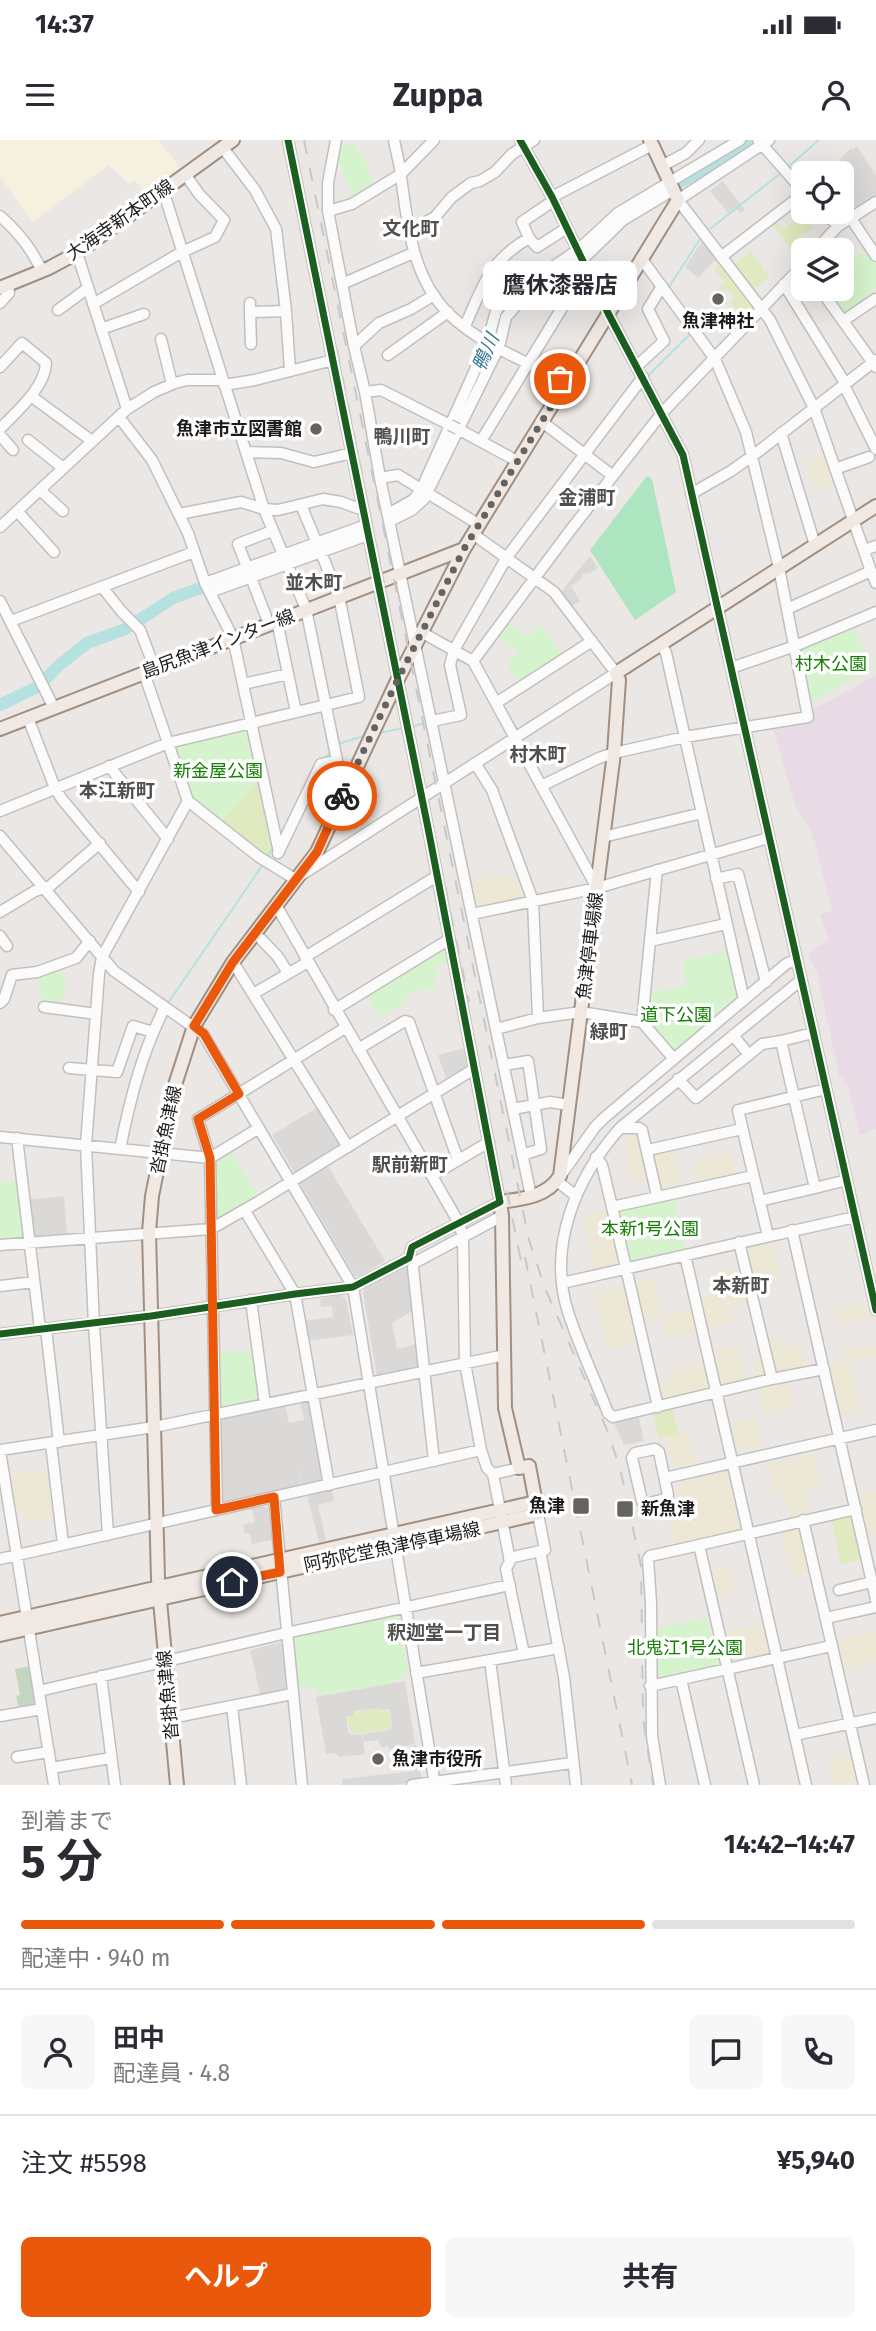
<!DOCTYPE html>
<html lang="ja">
<meta charset="utf-8">
<style>
:root{--surface:#fff;--page:#f7f7f7;--text:#2b2b33;--muted:#7c7c81;--line:#e1e1e2;--accent:#ea580c}
body{margin:0;font-family:"Fira Sans","Noto Sans JP",sans-serif;background:var(--page);color:var(--text);height:100vh;display:flex;flex-direction:column;font-size:26px;white-space:nowrap}
*{box-sizing:border-box;margin:0}
p{font-size:23px;color:var(--muted)}
.icon{flex:none;width:38px;height:38px;fill:none;stroke:currentColor;stroke-width:2;stroke-linecap:round;stroke-linejoin:round}
.map{position:relative;height:1645px;overflow:hidden}
.sheet{display:flex;flex-direction:column;background:var(--surface);flex:1}
.sheet>*{flex:none}
.buttons{position:absolute;left:791px;top:21px;display:grid;gap:14px}
.buttons a{display:grid;place-items:center;width:63px;height:63px;border-radius:10px;background:var(--surface);box-shadow:0 7px 28px #0002;font-size:35px}
.pin{position:absolute;display:grid;place-items:center;width:60px;height:60px;color:#fff;margin:-30px;border:4px solid #fff;border-radius:50%;box-shadow:0 2px 7px #0007}
.courier{position:absolute;display:grid;place-items:center;width:70px;height:70px;margin:-35px;border:5px solid #ea580c;border-radius:50%;background:#fff;color:#222;box-shadow:0 2px 9px #0007}
.bubble{position:absolute;height:49px;border-radius:10px;background:var(--surface);box-shadow:0 7px 28px #0002;font-size:23px;font-weight:700;line-height:49px;text-align:center}
.summary em{font-style:normal;font-weight:700}
.summary div{display:flex;flex-direction:column-reverse}
.summary{display:flex;align-items:center;justify-content:space-between;height:119px;padding:0 21px}
h1{font-size:46px;font-weight:700;line-height:52px}
.bar{display:grid;grid-template-columns:repeat(4,1fr);gap:10px 7px;align-content:center;height:84px;padding:0 21px}
.bar i{height:9px;border-radius:5px;background:var(--line)}
.bar .selected{background:var(--accent)}
.bar p{grid-column:span 4}
.line{display:flex;align-items:center;gap:18px;padding:0 21px;border-top:2px solid var(--line)}
.line div{flex:1}
.round{display:grid;place-items:center;flex:none;width:74px;height:74px;border-radius:10px;background:var(--page)}
.action{display:flex;gap:14px;margin-top:auto;padding:14px 21px}
.action a{flex:1;height:80px;border-radius:10px;background:var(--accent);color:#fff;font-size:28px;font-weight:700;line-height:80px;text-align:center}
.action a+a{background:var(--page);color:var(--text)}
.status{display:flex;justify-content:space-between;align-items:center;height:49px;padding:0 35px;background:var(--surface);direction:ltr}
.status svg{height:19px;fill:currentColor}
header{display:flex;justify-content:space-between;align-items:center;height:91px;padding:0 21px;background:var(--surface);font-size:32px;font-weight:700}
.map>svg:first-child{display:block}
</style>
<div class="status"><b>14:37</b><svg viewBox="0 0 49 12"><path d="M0 12V9h3v3zM5 12V6h3v6zM10 12V3h3v9zM15 12V0h3v12zM26 1h20v11H26zM47 4h2v5h-2z"/></svg></div>
<header><svg class="icon" aria-label="menu" viewBox="0 0 24 24"><path d="M4 6h16M4 12h16M4 18h16"/></svg>Zuppa<svg class="icon" aria-label="person" viewBox="0 0 24 24"><circle cx="12" cy="8" r="4"/><path d="M4 21q1-7 8-7t8 7"/></svg></header>
<div class="map">
<svg width="876" height="1645" viewBox="0 0 876 1645">
<rect width="100%" height="100%" fill="#ebe7e4"/>
<!-- industrial -->
<path fill="#e9dbe6" d="M876,535V989L860,995L848,946L839,935L817,832L808,814L829,799L820,775L832,770L811,691L795,665L773,588L835,558Z"/>
<!-- education -->
<path fill="#f6f0de" d="M0,0H159L180,28L146,53L134,40L129,44L109,25L33,82L0,37Z"/>
<!-- farmland -->
<path fill="#ede8d6" d="M825,315L834,344L815,350L806,322Z
M505,735L508,739L522,736L531,757L478,768L471,741Z
M625,991L640,993L651,1039L632,1043L625,1011L629,1010Z
M671,1008L682,1048L661,1052L652,1014L655,1011Z
M731,1014L736,1036L698,1044L693,1021Z
M609,1070L621,1124L595,1130L584,1077Z
M772,1102L780,1136L754,1142L747,1109L748,1107Z
M743,1126L752,1162L731,1167L734,1182L709,1188L702,1159L712,1156L709,1143L724,1139L722,1131Z
M653,1139L661,1175L691,1169L697,1191L666,1198L661,1176L641,1180L633,1144Z
M626,1146L640,1203L608,1210L595,1153Z
M866,1163L869,1178L838,1185L834,1169Z
M780,1198L782,1208L800,1204L807,1232L787,1237L795,1269L764,1276L753,1221L767,1217L763,1202Z
M875,1205L876,1216L849,1223L861,1272L839,1277L826,1225L845,1221L843,1212Z
M738,1206L748,1245L724,1251L714,1212Z
M709,1219L716,1253L658,1267L653,1244L674,1238L672,1228Z
M755,1277L762,1307L738,1311L732,1284Z
M689,1291L697,1323L673,1328L665,1297Z
M814,1313L821,1342L806,1348L811,1376L791,1381L784,1352L775,1353L768,1324Z
M50,1329L56,1373L46,1374V1378L26,1382L25,1373L15,1375L8,1336Z
M726,1332L741,1391L675,1407L669,1379L680,1375L675,1350L681,1342Z
M876,1352V1393L865,1395L856,1357Z
M799,1385L812,1432L791,1437L779,1389Z
M728,1426L735,1451L714,1457L708,1431Z
M768,1482L776,1518L745,1525L741,1510L723,1514L718,1492Z
M876,1491V1521L837,1531L831,1502Z
M851,1612L859,1645H834L828,1618Z"/>
<!-- grass -->
<path fill="#e0eac0" d="M804,73L807,77L813,74L817,78L809,83L813,88L796,99L798,103L790,108L772,82L775,80L783,89Z
M751,111L769,137L751,153L733,125Z
M722,123L755,168L732,192L715,175L720,171L729,182L739,174L731,162L735,158L727,148L721,152L717,150L725,142L714,130Z
M258,641L273,708L267,716L261,715L222,681Z
M671,1264L679,1294L659,1298L651,1269Z
M851,1372L864,1419L841,1425L831,1377Z
M380,1568L381,1571L389,1570L392,1585L389,1589L352,1594L346,1577L355,1575V1572Z"/>
<!-- cemetery -->
<path fill="#c3d6bf" d="M30,1526L36,1564L19,1569L16,1556L20,1555L15,1529Z"/>
<!-- park -->
<path fill="#d5f3cc" d="M354,3L359,15L362,14L376,49L354,63L349,54L352,51L342,33L344,32L340,24L330,28L334,9Z
M832,99L851,120L867,109L876,121V147L870,151L873,157L844,178L823,149H842V110H822Z
M507,482L528,497L540,484L564,517L521,544L507,526L518,511L496,496Z
M853,487L874,527L810,563L800,510Z
M246,587L258,641L222,681L190,657L173,606Z
M446,806L449,823L436,826L438,835L434,838L436,847L405,854L408,862L380,877L366,854Z
M728,810L741,857L673,913L645,880L649,854L687,845L682,821Z
M60,826L66,843L63,859H59L58,870H48L34,835Z
M230,1010L258,1056L219,1080L213,1078V1021Z
M18,1041L26,1099L0,1101V1043Z
M673,1057L685,1108L628,1123L616,1070Z
M258,1211L265,1264L215,1275L213,1212Z
M398,1474L408,1532L393,1543L319,1556L316,1548L297,1547L291,1496Z
M707,1477L719,1526L654,1540L655,1489Z"/>
<!-- pitch -->
<path fill="#ace5c0" d="M647,336L652,339L676,452L635,480L590,410Z"/>
<!-- parking -->
<path fill="#dbd9d8" d="M857,6L876,36V57L840,80H836L828,72H842V33L829,31L850,9L853,10Z
M723,41L745,70L740,73L736,67L728,73L710,51Z
M703,100L717,118L698,138L685,127Z
M590,416L598,428L590,433L583,434L580,440L571,446L580,461L572,466L561,452Z
M464,908L467,926L446,938L438,915Z
M318,967L342,1006L295,1033L272,995Z
M328,1026L385,1121L359,1136H355L299,1042Z
M64,1056L67,1094L31,1097L27,1060Z
M407,1126H409L414,1170L392,1183L397,1209L417,1204L421,1228L377,1236L363,1153L365,1148Z
M341,1155L346,1160L353,1195L306,1201L303,1181L333,1177L332,1166L321,1167L320,1159Z
M311,1260L326,1342L302,1347L297,1328L301,1347L218,1367V1278L285,1264L289,1283L304,1280L300,1262Z
M638,1274L644,1301L624,1305L612,1279Z
M332,1350L334,1361L318,1365L326,1400L319,1402L307,1356Z
M262,1366L268,1368L272,1400L252,1404L250,1393L245,1394L243,1385L255,1382L252,1368Z
M282,1502L287,1552L261,1558L250,1510Z
M405,1541L415,1604L389,1609L388,1606L381,1607L378,1600L364,1602L363,1594L389,1590L392,1585L390,1569L381,1570L380,1568L354,1571V1575L346,1577L348,1592L351,1595L362,1594L365,1614L339,1617L336,1613L326,1614L316,1557Z
M416,1605L422,1641L393,1645H342V1639L414,1631L411,1606Z"/>
<g fill="none" stroke-linecap="round" stroke-linejoin="round">
<!-- stream -->
<path stroke="#b5e1e0" stroke-width="2" d="M788,27L819,0
M706,92L781,33
M669,147L702,96
M648,236L691,193
M410,587L426,583
M379,593L404,588
M338,604L367,595
M326,618L330,612
M279,697L285,687
M267,718L273,708
M168,863L264,723"/>
<!-- river -->
<path stroke="#b5e1e0" stroke-width="12" d="M663,51L694,35L750,0
M497,178L505,166L530,148
M0,565L39,546L57,527L87,503L125,489L175,457L216,443"/>
<!-- minor casing -->
<g stroke="#c2c0bf" stroke-width="13">
<path id="minor" d="M336,0L328,43V71L354,206L365,252L380,338L531,1056
M394,0C396,12 400,24 401,37C408,86 412,138 450,175C481,205 528,222 566,242
M520,0L552,57L608,173L683,315L876,1170
M758,0L803,51
M769,0L678,60L770,180L814,268L871,431
M223,8L255,50L276,89L286,171L290,231
M662,26L686,13L699,0
M163,50L264,369L306,469L341,640L345,649
M552,57L652,5
M328,71L352,64L401,34L434,0
M824,72L838,86
M0,76C19,93 31,108 42,131
M850,77L876,116
M409,92L435,77L452,57L471,43L480,41L495,32L512,14L534,0
M529,98L537,107L567,88
M816,110L838,86L876,62
M77,113L127,269
M721,117L803,54
M342,144L413,113
M784,144L845,243
M820,149L876,227
M0,163L9,153L8,145
M250,163V172L286,171
M93,164L182,112L215,97L224,80L199,54L185,34
M58,170L88,148
M250,172L251,204
M843,181L875,159
M465,186C483,146 489,121 529,98L522,82L553,61
M101,189L144,174
M161,199L172,244
M354,206L379,183L411,169L434,155
M388,215L448,172
M637,226L664,201L648,169L662,146
M0,227L22,203L46,223C45,248 16,272 0,289
M224,245L255,240L333,220
M844,245L876,309
M365,252L381,250L450,285
M31,256L92,301
M119,277L152,320L188,393L205,443L233,498L279,712
M541,281L613,336
M458,289L517,321
M781,293L815,405
M0,295L13,310
M28,300L63,328
M481,301L568,158L555,138
M246,312L281,313L314,322L352,313
M835,329L869,317
M380,338L398,335L478,384
M40,350L63,371
M691,354L731,331L759,311L876,220
M17,371L54,412
M179,374L241,362L264,369L278,370L323,359L341,362L357,368H362
M388,374L413,360L421,350L488,201L496,171L505,159L578,110L618,73L740,0
M390,381L412,370L424,359L499,207L506,177L522,159L583,119L623,80L673,50
M0,387L127,269L154,252L175,243L187,240H223
M864,410L876,406
M205,443L366,385
M102,447L122,472L140,490L155,529
M210,452L368,395
M0,461L54,568
M787,469L871,431L876,443
M11,481L194,412
M277,481L296,572
M269,484L238,404L272,391
M421,492L473,521L597,748
M661,504L666,513L744,860
M473,521L569,392L662,273L803,125
M731,528L795,506L876,472
M144,533L188,661L259,717L295,739L616,533L554,452L473,394
M243,544L288,534
M496,563L592,501
M28,578L55,648L61,658L139,752
M432,581L461,575L450,525L454,510L507,417L643,237
M475,623L492,650L533,761L538,878
M109,626L168,699
M541,646L599,618L614,613L685,597L808,577L779,428L746,292L715,219L641,118
M0,671L168,603L359,557L339,456L301,365
M0,696L114,831L203,894L353,1147L435,1645
M603,697L702,673
M278,713L321,624L337,621
M716,739L738,734L766,842
M276,765L459,1083L463,1097L465,1223L481,1310L487,1328L493,1334L510,1421L506,1429L524,1514
M0,772L35,751L50,746L100,703
M472,774L597,748L768,698
M0,796L7,806
M261,799L278,817L288,833
M650,801L726,784
M305,817L437,736
M233,822L348,1007
M801,840L620,988C576,1038 547,1106 568,1172C579,1206 595,1239 608,1273L613,1277L772,1239L824,1229
M253,854L308,822
M0,863L4,859L12,835L37,832L76,818L90,801
M44,867L96,874
M334,870L448,800
M642,882L657,730
M496,889L538,878L581,872L642,882L674,919
M733,895L749,915
M358,909L405,881L409,882L458,1020
M504,925L528,921L541,1009L522,1015
M69,928L117,932L133,886L153,892
M678,939L696,958L762,904L781,901
M513,969L550,962L569,965
M620,988H639L642,990L657,1056
M0,997L210,1018L259,988
M17,998L40,1189
M120,1009C130,959 142,912 165,867
M648,1010L742,989
M596,1017L602,1025L612,1067L658,1267
M433,1035L489,1002
M561,1035L595,987L604,978L786,824L797,819
M557,1041L576,1056
M815,1048L847,1040
M759,1061L815,1048L781,901L813,893
M612,1067L753,1036
M245,1071L295,1154L329,1345
M792,1090L876,1460
M768,1096L738,970L826,949
M739,1102L772,1239
M0,1105L211,1089L258,1062L474,929
M685,1115L806,1645
M410,1118L414,1123L502,1076
M414,1123L413,1128L434,1321
M562,1143L855,1077
M0,1146L34,1142
M251,1160L265,1264
M46,1189L59,1302
M0,1194L151,1176L295,1154L353,1147L409,1118L412,1107L500,1062L428,688L288,0
M51,1304L63,1404
M655,1309L659,1312L668,1355L665,1359L646,1364L642,1361L632,1318L635,1313Z
M0,1310L154,1287L505,1215
M0,1311L54,1645
M493,1334L519,1328
M665,1338L876,1290
M274,1357L302,1645
M217,1370L210,1018L198,979L345,888
M803,1380L864,1645
M108,1395L94,1185L86,1005L99,834L102,817L188,661
M699,1405L754,1645
M540,1411L564,1537L576,1645
M509,1418L545,1410L538,1374
M0,1419L481,1310
M839,1450L872,1442
M826,1478L876,1467
M490,1520L506,1645
M416,1533L559,1508
M101,1536L115,1645
M681,1539L705,1645
M650,1546L831,1506
M39,1551L286,1493L510,1445
M232,1566L241,1645
M0,1576L42,1569
M171,1578L292,1554
M795,1595L876,1578
M17,1617L49,1612
M51,1628L111,1618
M412,1645L572,1623
M660,1645L652,1596L651,1463L648,1419L650,1416L673,1411L856,1369"/>
</g>
<!-- major casing -->
<g stroke="#a18f81" stroke-width="16">
<path id="major" d="M0,148L49,128L77,113L233,0
M0,589L464,409
M0,1483L536,1362
M0,1495L538,1374L529,1326L519,1328L505,1268L502,1076L500,1062C522,1059 547,1057 560,1036L614,613L619,540L616,533L876,366
M177,1645L158,1439L149,1092L152,1056L174,948L194,886L233,822L317,712L397,541L464,409L678,60L650,0"/>
</g>
<!-- minor -->
<use href="#minor" stroke="#fcfbfb" stroke-width="10"/>
<!-- major -->
<use href="#major" stroke="#f0e8e3" stroke-width="12"/>
<!-- rail -->
<path stroke="#c9c8c8" stroke-width="2" stroke-dasharray="14 14" stroke-linecap="butt" d="M304,0L529,1100L545,1148L607,1290L620,1328L641,1426L643,1578L653,1645
M337,210L393,488
M417,608L469,862
M507,1051L522,1126
M525,1117L632,1645"/>
<!-- minor-bridge casing -->
<g stroke="#c2c0bf" stroke-width="13" stroke-linecap="butt">
<path id="minor-bridge" d="M450,285L458,289"/>
</g>
<!-- minor-bridge -->
<use href="#minor-bridge" stroke="#fcfbfb" stroke-width="10"/>
<!-- cycleway casing -->
<g stroke="#fff" stroke-width="11">
<path id="cycleway" d="M520,0L552,57L608,173L683,315L876,1170
M0,1194L151,1176L295,1154L353,1147L409,1118L412,1107L500,1062L428,688L288,0"/>
</g>
<!-- cycleway -->
<use href="#cycleway" stroke="#1b5e20" stroke-width="7"/>
</g>
<g fill="none" stroke-linecap="round" stroke-linejoin="round">
<!-- done -->
<path stroke="#646362" stroke-width="7" stroke-dasharray="0 12.6" d="M342,656L397,541L464,409L566,242L560,239"/>
<!-- route -->
<path stroke="#ea580c" stroke-width="9" d="M232,1442L280,1432L274,1357L216,1370L210,1018L198,979L239,954L204,894L194,886L233,822L317,712L342,656"/>
</g>
<!-- markers -->
<g fill="#646362" stroke="#fff" stroke-width="2.5">
<circle cx="718" cy="159" r="7"/>
<circle cx="316" cy="289" r="7"/>
<rect x="572" y="1357" width="18" height="18" rx="3.5"/>
<rect x="616" y="1360" width="18" height="18" rx="3.5"/>
<circle cx="378" cy="1619" r="7"/>
</g>
<g text-anchor="middle" stroke-width="7" stroke-linejoin="round" paint-order="stroke">
<!-- street labels -->
<g font-size="18" fill="#1c1c1c" stroke="#fff">
<text transform="translate(120 80) rotate(-35)" y="6">大海寺新本町線</text>
<text transform="translate(218 504) rotate(-21)" y="6">島尻魚津インター線</text>
<text transform="translate(590 806) rotate(-83)" y="6">魚津停車場線</text>
<text transform="translate(166 990) rotate(-78)" y="6">沓掛魚津線</text>
<text transform="translate(392 1407) rotate(-12)" y="6">阿弥陀堂魚津停車場線</text>
<text transform="translate(168 1555) rotate(-95)" y="6">沓掛魚津線</text>
</g>
<!-- poi labels -->
<g font-size="18" font-weight="bold" fill="#1c1c1c" stroke="#fff" text-anchor="end">
<text x="718" y="187" text-anchor="middle">魚津神社</text>
<text x="302" y="295">魚津市立図書館</text>
<text x="565" y="1372">魚津</text>
<text x="641" y="1375" text-anchor="start">新魚津</text>
<text x="392" y="1625" text-anchor="start">魚津市役所</text>
</g>
<!-- park labels -->
<g font-size="18" fill="#157f04" stroke="#fff">
<text x="831" y="530">村木公園</text>
<text x="218" y="637">新金屋公園</text>
<text x="676" y="881">道下公園</text>
<text x="650" y="1095">本新1号公園</text>
<text x="685" y="1514">北鬼江1号公園</text>
</g>
<!-- neighbourhood labels -->
<g font-size="19" font-weight="bold" fill="#4f4f4f" stroke="#fff">
<text x="411" y="95">文化町</text>
<text x="402" y="303">鴨川町</text>
<text x="587" y="364">金浦町</text>
<text x="314" y="449">並木町</text>
<text x="538" y="621">村木町</text>
<text x="117" y="657">本江新町</text>
<text x="609" y="898">緑町</text>
<text x="410" y="1031">駅前新町</text>
<text x="741" y="1152">本新町</text>
<text x="444" y="1499">釈迦堂一丁目</text>
</g>
<!-- water labels -->
<g font-size="19" font-style="italic" fill="#397891" stroke="#fff">
<text transform="translate(485 212) rotate(-66)" y="7">鴨川</text>
</g>
</g>
</svg>
<div class="buttons">
<a><svg class="icon" aria-label="locate" viewBox="0 0 24 24"><circle cx="12" cy="12" r="6"/><path d="M12 2v4M12 18v4M2 12h4M18 12h4"/></svg></a>
<a><svg class="icon" aria-label="layers" viewBox="0 0 24 24"><path d="M12 4l9 5-9 5-9-5zM3 14l9 5 9-5"/></svg></a>
</div>
<div class="pin" style="left:560px;top:239px;background:#ea580c"><svg class="icon" aria-label="bag" viewBox="0 0 24 24"><path d="M5 8h14l-1 12H6zM9 8a3 3 0 0 1 6 0"/></svg></div>
<div class="pin" style="left:232px;top:1442px;background:#1f2937"><svg class="icon" aria-label="home" viewBox="0 0 24 24"><path d="M3 11l9-7 9 7M6 9v11h12V9"/></svg></div>
<div class="courier" style="left:342px;top:656px"><svg class="icon" aria-label="bike" viewBox="0 0 24 24"><circle cx="6" cy="16" r="4"/><circle cx="18" cy="16" r="4"/><path d="M6 16l4-8h5l3 8M10 8l3 8H6M13 5h3"/></svg></div>
<div class="bubble" style="left:483px;top:121px;width:154px">鷹休漆器店</div>
</div>
<section class="sheet">
<div class="summary"><div><h1>5 分</h1><p>到着まで</p></div><em>14:42–14:47</em></div>
<div class="bar"><i class="selected"></i><i class="selected"></i><i class="selected"></i><i></i><p>配達中 · 940 m</p></div>
<div class="line" style="height:126px"><a class="round"><svg class="icon" aria-label="person" viewBox="0 0 24 24"><circle cx="12" cy="8" r="4"/><path d="M4 21q1-7 8-7t8 7"/></svg></a><div><b>田中</b><p>配達員 · 4.8</p></div><a class="round"><svg class="icon" aria-label="chat" viewBox="0 0 24 24"><path d="M4 5h16v11H9l-5 4z"/></svg></a><a class="round"><svg class="icon" aria-label="phone" viewBox="0 0 24 24"><path d="M5 4h4l2 5-3 2q2 4 5 5l2-3 5 2v4C11 20 4 13 5 4z"/></svg></a></div>
<div class="line" style="height:91px"><div>注文 #5598</div><b>¥5,940</b></div>
<div class="action"><a>ヘルプ</a><a>共有</a></div>
</section>
